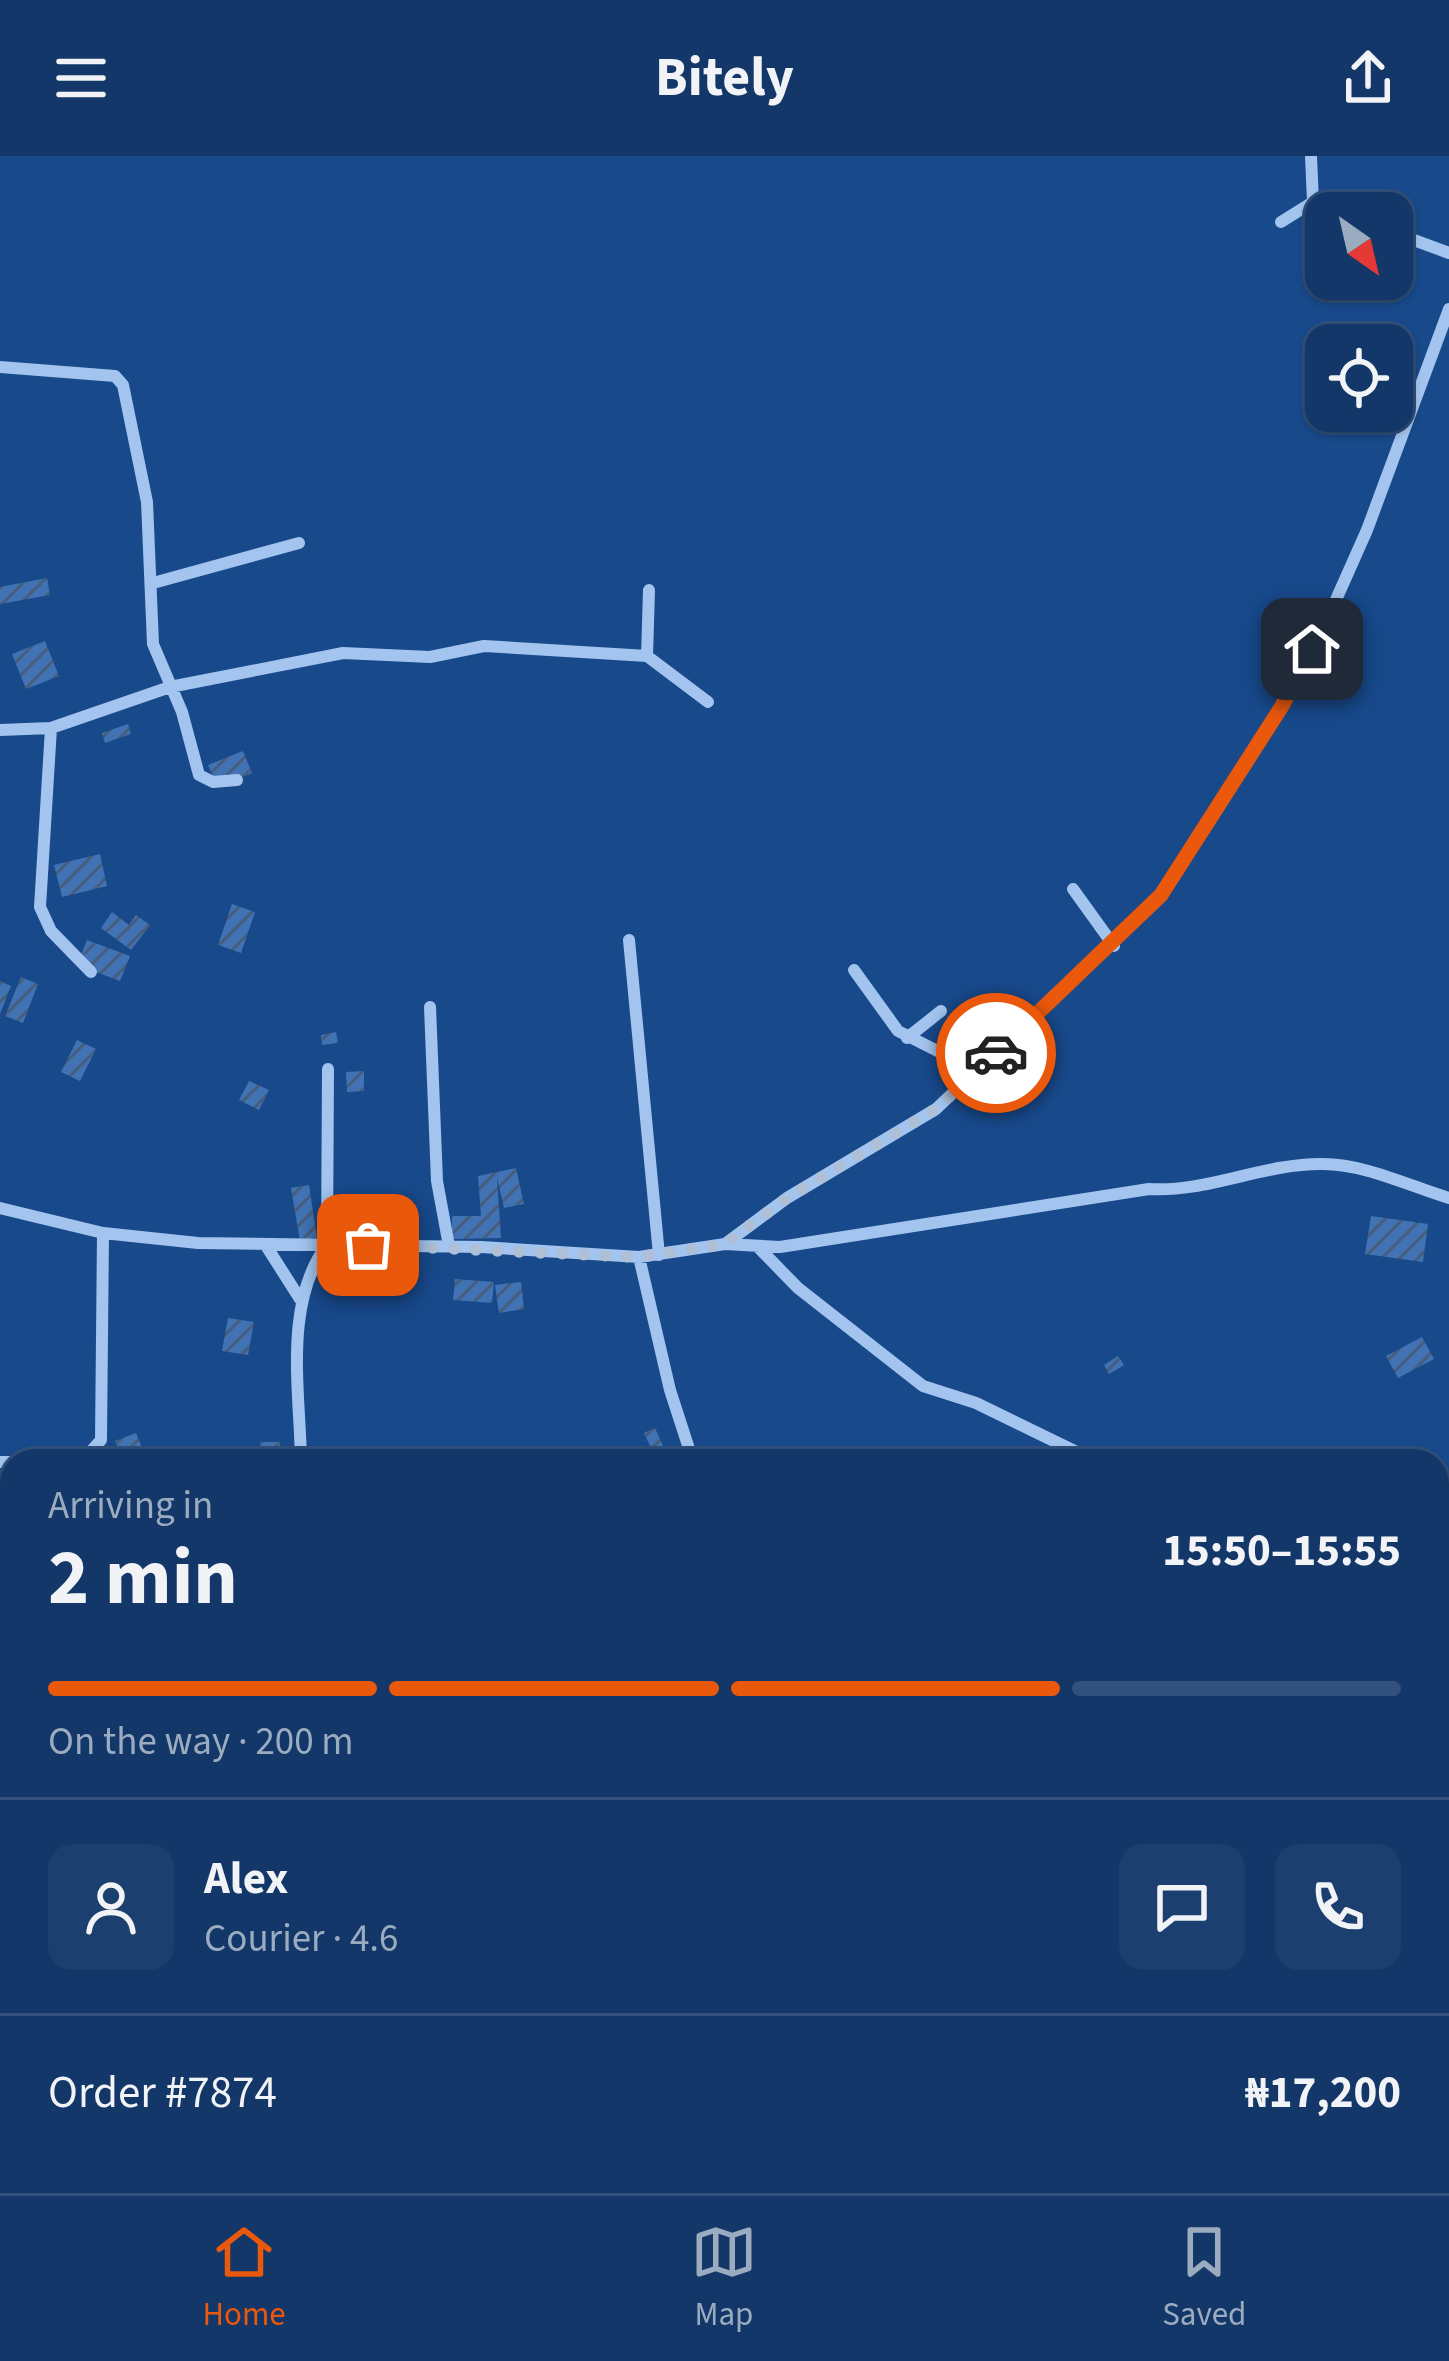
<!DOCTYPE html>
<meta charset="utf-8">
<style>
:root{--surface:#123768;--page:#1b3f6e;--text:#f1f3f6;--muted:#9cacc0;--line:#31517c;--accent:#ea580c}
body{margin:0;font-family:"Source Sans 3",sans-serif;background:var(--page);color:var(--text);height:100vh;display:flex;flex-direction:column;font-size:45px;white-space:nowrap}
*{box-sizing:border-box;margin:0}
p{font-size:39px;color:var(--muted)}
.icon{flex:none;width:66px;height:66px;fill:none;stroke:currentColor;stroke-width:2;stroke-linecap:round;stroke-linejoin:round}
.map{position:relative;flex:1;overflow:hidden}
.panel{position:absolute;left:0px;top:1293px;width:1449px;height:744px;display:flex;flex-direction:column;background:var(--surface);border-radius:36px 36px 0 0;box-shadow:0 3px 9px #0004,0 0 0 3px var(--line)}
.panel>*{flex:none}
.needle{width:78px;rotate:146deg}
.buttons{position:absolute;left:1305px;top:36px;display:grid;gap:24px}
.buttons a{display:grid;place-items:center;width:108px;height:108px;border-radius:24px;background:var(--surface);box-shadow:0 3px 9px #0004,0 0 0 3px var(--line);font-size:60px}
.pin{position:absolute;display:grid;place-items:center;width:102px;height:102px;color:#fff;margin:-51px;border-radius:24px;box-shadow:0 6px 18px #0006}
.courier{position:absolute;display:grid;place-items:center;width:120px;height:120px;margin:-60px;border:9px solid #ea580c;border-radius:50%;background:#fff;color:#222;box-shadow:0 3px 15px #0007}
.headline em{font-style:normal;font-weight:700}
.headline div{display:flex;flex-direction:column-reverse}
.headline{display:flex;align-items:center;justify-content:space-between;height:204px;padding:0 48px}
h1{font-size:78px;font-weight:700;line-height:90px}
.bar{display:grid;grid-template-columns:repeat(4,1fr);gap:18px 12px;align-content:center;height:144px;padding:0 48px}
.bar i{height:15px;border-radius:9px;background:var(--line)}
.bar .current{background:var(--accent)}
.bar p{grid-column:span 4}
.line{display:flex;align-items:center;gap:30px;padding:0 48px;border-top:3px solid var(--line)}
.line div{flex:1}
.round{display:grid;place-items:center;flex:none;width:126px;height:126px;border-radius:24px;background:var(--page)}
header{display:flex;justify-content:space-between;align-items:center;height:156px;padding:0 48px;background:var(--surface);font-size:54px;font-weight:700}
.tabs{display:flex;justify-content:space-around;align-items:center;height:168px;border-top:3px solid var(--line);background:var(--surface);font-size:33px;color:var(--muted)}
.tabs a{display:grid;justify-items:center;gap:6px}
.tabs .current{color:var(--accent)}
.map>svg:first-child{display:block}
</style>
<header><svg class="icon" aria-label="menu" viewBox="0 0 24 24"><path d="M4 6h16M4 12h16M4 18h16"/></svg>Bitely<svg class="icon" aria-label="share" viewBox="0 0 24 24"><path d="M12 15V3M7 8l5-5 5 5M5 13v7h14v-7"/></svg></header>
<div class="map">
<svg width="1449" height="2037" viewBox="0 0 1449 2037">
<defs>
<pattern id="building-hatch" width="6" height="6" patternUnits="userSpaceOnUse" patternTransform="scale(3)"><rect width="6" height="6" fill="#4173b4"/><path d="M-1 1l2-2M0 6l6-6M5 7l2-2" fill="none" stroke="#475e7b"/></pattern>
</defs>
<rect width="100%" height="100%" fill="#18498b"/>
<!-- building -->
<path fill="url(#building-hatch)" d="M47,422L50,439L0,448V431Z
M45,485L59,520L26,533L12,498Z
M128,568L131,578L105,587L102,577Z
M243,595L252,617L218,631L208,609Z
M100,698L107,730L62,741L54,709Z
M232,748L255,756L241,797L218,789Z
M112,756L129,769L136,759L150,769L131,794L101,772Z
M87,784L130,800L120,825L77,809Z
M21,821L38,828L23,867L5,860Z
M0,825L11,830L0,858Z
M336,876L338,887L322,889L321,879Z
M77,884L96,893L80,925L61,916Z
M364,915V935L347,936L346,916Z
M249,925L269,934L259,954L239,944Z
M516,1012L524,1048L504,1052L497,1022L501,1082L452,1083V1060H481L478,1020Z
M309,1029L317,1082L300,1085L291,1032Z
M341,1052L383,1058L381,1073L339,1067Z
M1371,1060L1428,1068L1423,1106L1365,1098Z
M455,1123L494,1126L492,1147L453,1144Z
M521,1126L524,1153L499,1157L495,1129Z
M228,1162L254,1166L248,1199L222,1195Z
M1422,1181L1434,1203L1398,1222L1386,1200Z
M1118,1200L1124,1209L1109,1218L1104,1209Z
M655,1272L670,1305H657L644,1277Z
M136,1277L147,1304L123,1305L115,1285Z
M260,1286H280V1305H260Z
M12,1612V1636L0,1638V1613Z
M12,1746V1766L0,1769V1748Z
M1437,1809H1449V1895H1437Z
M0,1859H12V1897H0Z
M1444,1985L1448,2003L1437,2005V1987Z
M113,2025H146L150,2029L141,2037H125Z
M262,2025H283L289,2037H259L255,2028Z"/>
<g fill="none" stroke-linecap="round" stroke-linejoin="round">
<!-- minor -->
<path stroke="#a2c4ee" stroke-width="12" d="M1311,0L1313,46
M1281,66L1313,46L1341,57
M1392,76L1449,97
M0,211L115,220L123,229L147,346L153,488L182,556L199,619L213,626L237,624
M153,427L299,387
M647,500L649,434
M51,572L40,751L51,775L91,816
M0,574L51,572L170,531L343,497L430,501L484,490L647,500L708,546
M1073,733L1114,790
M629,784L659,1099
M854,814L898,875L977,915
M430,851L437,1025L449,1090
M907,882L941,855
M0,1052L103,1077L198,1087L481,1091L639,1101L725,1088L787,1042L936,953L1161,739L1282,550L1327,464L1367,374L1449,153
M265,1088L300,1143
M725,1088L780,1091L1149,1033C1206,1037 1264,1007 1323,1008C1365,1008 1409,1030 1449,1042
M758,1091L798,1132L923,1230L976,1247L1095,1305
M639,1101L670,1234L693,1305
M35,1305L85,1302L101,1284L103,1077
M301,1305C300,1236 283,1147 327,1089L328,913
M0,1306H12
M1437,1908L1449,1909
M1437,1928L1449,1952
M178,2025L185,2037
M475,2025L477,2037
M653,2025V2037
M965,2025L967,2037
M703,2037L716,2025
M811,2037L817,2025
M1009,2037L1085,2025"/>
</g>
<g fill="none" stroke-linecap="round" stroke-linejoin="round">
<!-- done -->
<path stroke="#aebfd6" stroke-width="12" stroke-dasharray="0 21.6" d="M368,1089L639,1101L725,1088L787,1042L936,953L996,897"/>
<!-- route -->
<path stroke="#ea580c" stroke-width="15" d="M996,897L1161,739L1282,550L1312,493"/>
</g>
</svg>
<div class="buttons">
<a><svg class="needle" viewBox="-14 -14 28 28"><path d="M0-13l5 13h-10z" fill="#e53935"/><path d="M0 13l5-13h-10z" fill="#9cacc0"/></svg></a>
<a><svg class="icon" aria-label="locate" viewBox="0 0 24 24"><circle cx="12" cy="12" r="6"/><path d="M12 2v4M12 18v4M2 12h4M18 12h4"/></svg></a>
</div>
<div class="pin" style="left:368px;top:1089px;background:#ea580c"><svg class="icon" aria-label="bag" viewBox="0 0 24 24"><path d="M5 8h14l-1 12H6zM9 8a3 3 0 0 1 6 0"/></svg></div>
<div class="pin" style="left:1312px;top:493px;background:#1f2937"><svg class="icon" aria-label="home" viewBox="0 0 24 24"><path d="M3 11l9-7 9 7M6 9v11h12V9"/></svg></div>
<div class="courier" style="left:996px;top:897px"><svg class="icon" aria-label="car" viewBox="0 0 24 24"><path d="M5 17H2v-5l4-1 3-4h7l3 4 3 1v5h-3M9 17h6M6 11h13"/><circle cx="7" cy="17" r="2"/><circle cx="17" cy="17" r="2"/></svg></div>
<section class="panel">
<div class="headline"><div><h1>2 min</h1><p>Arriving in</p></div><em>15:50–15:55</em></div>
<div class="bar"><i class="current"></i><i class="current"></i><i class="current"></i><i></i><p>On the way · 200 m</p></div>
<div class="line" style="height:216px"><a class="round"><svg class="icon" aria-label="person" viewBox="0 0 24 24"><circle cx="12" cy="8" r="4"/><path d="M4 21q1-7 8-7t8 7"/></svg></a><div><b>Alex</b><p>Courier · 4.6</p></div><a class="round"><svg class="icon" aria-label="chat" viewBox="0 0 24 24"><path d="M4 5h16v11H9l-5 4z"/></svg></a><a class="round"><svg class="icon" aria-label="phone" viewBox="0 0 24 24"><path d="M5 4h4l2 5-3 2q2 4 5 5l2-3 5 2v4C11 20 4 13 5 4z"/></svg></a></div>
<div class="line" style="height:156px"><div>Order #7874</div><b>₦17,200</b></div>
</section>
</div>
<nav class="tabs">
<a class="current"><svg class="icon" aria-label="home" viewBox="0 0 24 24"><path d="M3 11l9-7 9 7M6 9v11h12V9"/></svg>Home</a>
<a><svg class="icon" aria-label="map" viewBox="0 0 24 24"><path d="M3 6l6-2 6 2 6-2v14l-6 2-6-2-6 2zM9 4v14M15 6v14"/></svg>Map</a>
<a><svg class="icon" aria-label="saved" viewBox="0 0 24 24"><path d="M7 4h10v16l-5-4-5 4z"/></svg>Saved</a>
</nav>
